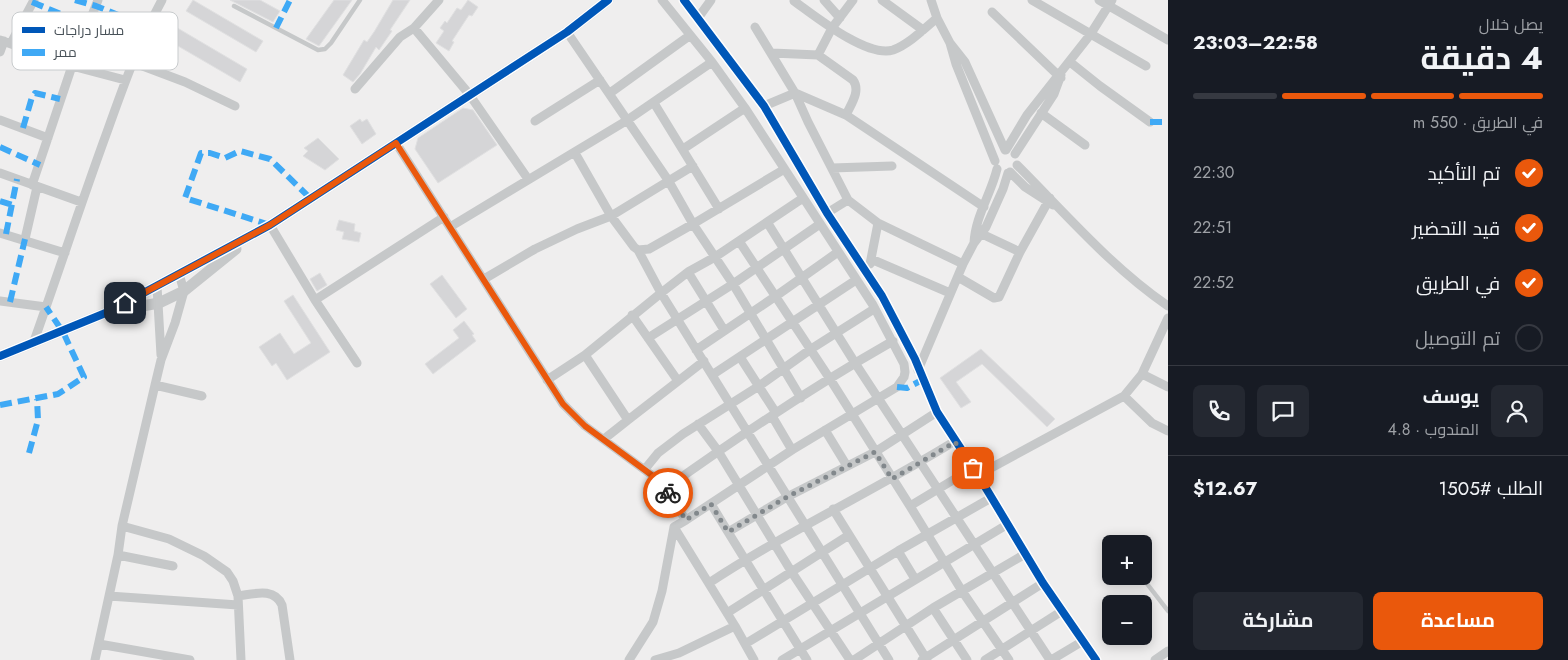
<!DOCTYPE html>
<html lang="ar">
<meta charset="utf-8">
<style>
:root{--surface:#171b24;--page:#242831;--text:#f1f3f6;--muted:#9ea1a6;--line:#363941;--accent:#ea580c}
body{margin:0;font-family:Jost,Cairo,sans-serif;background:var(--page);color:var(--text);direction:rtl;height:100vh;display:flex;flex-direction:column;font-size:19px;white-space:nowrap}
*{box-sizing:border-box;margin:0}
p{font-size:16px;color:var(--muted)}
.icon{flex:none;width:28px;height:28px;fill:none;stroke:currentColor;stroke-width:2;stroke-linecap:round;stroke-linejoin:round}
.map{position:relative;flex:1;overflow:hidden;direction:ltr}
.sheet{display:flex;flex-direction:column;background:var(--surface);width:400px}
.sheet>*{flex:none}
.fabs{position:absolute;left:1102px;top:535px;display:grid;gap:10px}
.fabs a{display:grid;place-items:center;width:50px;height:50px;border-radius:8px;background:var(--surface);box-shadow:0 2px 12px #0003;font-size:25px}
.pin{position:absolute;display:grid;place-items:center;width:42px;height:42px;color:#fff;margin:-21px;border-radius:10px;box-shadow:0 2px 8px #0006}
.courier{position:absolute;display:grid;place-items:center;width:50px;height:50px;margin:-25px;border:4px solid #ea580c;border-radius:50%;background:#fff;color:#222;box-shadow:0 1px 6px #0007}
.headline em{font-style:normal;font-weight:700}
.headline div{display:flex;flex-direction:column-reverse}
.headline{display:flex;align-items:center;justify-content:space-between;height:85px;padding:0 25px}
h1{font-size:32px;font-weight:700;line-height:38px}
.bar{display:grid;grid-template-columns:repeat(4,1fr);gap:8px 5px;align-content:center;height:60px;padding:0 25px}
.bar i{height:6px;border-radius:4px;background:var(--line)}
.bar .active{background:var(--accent)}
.bar p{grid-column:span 4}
.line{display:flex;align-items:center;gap:12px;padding:0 25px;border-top:1px solid var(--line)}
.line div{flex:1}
.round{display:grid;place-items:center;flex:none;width:52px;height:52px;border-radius:8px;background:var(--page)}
ol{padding:0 25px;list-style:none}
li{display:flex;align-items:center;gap:15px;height:55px}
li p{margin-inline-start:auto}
li .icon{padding:5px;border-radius:50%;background:var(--accent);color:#fff;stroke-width:4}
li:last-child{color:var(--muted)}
li i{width:28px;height:28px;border:2px solid var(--line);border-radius:50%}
.cta{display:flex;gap:10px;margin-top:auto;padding:10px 25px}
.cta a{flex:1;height:58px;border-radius:8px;background:var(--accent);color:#fff;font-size:20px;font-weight:700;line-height:58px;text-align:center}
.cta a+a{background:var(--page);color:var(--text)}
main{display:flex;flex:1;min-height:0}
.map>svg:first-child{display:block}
</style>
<main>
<section class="sheet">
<div class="headline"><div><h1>4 دقيقة</h1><p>يصل خلال</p></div><em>22:58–23:03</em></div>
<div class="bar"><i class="active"></i><i class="active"></i><i class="active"></i><i></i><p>في الطريق · 550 m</p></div>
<ol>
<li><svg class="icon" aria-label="check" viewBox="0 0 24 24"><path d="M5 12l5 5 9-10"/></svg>تم التأكيد<p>22:30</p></li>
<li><svg class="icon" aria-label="check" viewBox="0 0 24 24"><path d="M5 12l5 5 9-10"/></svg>قيد التحضير<p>22:51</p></li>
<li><svg class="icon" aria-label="check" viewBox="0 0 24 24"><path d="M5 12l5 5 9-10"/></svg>في الطريق<p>22:52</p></li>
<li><i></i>تم التوصيل</li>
</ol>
<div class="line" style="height:90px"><a class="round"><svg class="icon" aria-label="person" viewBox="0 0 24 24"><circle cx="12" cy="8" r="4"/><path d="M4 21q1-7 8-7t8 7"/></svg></a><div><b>يوسف</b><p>المندوب · 4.8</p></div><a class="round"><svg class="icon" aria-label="chat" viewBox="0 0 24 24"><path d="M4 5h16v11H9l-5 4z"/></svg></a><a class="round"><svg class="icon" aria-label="phone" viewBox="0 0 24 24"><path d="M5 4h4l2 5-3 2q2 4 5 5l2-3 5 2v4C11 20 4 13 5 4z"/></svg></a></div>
<div class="line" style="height:65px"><div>الطلب #1505</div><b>$12.67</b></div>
<div class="cta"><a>مساعدة</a><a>مشاركة</a></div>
</section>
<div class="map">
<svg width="1168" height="660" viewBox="0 0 1168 660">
<rect width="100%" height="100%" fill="#efeeee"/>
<!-- building -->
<path fill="#d5d5d7" stroke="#e0e0e1" d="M193,0L263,41L256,52L186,11Z
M230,0H260L280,11L273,22Z
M334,0H352L319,46L306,39Z
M393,0H410L390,30L392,31L379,50L376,47L360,74L353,82L343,75L364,40L367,42L374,32Z
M468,0L478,7L472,16L469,15L452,41L454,42L449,51L436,43L444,31L440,28L445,21L447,23L457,8L461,10Z
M174,26L247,69L240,82L166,39Z
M463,108L473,110L497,145L438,183L415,149L418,138Z
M360,119L362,122L367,119L376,134L362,144L350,126Z
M318,138L339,159L325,170L303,156L308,151L304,148Z
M339,220L355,224L354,231L361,233L359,242L342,239L344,232L336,230Z
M320,273L327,285L317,291L310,279Z
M442,275L467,309L456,318L430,284Z
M293,295L330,352L287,380L276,363L272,366L259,347L280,333L294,354L311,343L284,301Z
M464,321L474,334L472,335L476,341L433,374L425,364L459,338L453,330Z
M981,349L1055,419L1047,427L982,364L956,382L971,402L961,408L940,378Z"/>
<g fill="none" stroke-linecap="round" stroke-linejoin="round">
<!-- service -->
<path stroke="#c6c8c9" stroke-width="4.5" d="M234,6L318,50L325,49L331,43L360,0
M1111,538L1116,544
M1141,576L1168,611"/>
<!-- minor -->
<path stroke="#c6c8c9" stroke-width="9" d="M662,0L712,62L745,108L873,305L904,364L905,372L904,377L897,387L792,450L686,520
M684,0L764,106L827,213L882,296L915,359L937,412L978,475L1043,583L1096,660
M824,0L840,18
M882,0L923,30
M931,0L937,18L950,43L965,62L1005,150
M1032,0L1146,66
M1099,0L1168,40
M794,1C815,16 867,58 893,50C909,44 924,29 937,18
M992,12L1061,78
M698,18L711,0
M755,27L795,93L808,122L848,200L878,223L963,264
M414,28L469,94L528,179
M567,32L668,180L693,224L733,284L801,398
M0,40L72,66L125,80
M11,43L34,0
M950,43L956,64L995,161
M0,52L4,41
M772,53L818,55L853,80C861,91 851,104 846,115
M818,55L832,28L853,0
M132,62L185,82L235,106
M1070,62L1100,86L1150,122
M355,89L400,37L414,28L439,0
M610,93L689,36
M654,103L719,209
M764,106L795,93L846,115L984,207
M1041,113L1085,145
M0,120L48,138
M535,121L600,80
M396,143L563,404L585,426L657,479L686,520L674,527L735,626L754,660
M683,149L745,108
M1006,150L1027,115L1090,35L1112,0
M575,153L611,216L634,247L638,250L649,249L693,224L783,170
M1015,154L1054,94L1061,75
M1017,165C1065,213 1111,267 1168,306
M832,168L892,166
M1010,172L1025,187L1053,205
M0,173L81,202
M32,185L72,66L98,0
M827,213L848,200
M767,222L855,363L1050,660
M270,225L315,300L357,363
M450,227L626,121L712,62
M0,233L65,253
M982,234L1020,252
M25,239L37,187
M739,241L830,379L910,506L962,591L1009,660
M974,243C975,217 991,194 997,169
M638,250L661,293L688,272
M871,259L950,293
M870,264L878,223
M958,277L994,298L999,297L1020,252L1050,198
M484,279L535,249L577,229L611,216L693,166
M157,286L161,355
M315,300L444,217
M0,301L46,307
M632,315L678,381
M724,330L688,272L715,257L803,198
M648,338L733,284L820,224
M33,344C58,274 81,203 107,132C123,87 139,42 162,0
M696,350L776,296L838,252
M585,355L628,420L704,361
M740,357L776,413
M918,370L963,264L974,243L986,227L1003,189L1008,173
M1142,374L1168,387
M712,375L856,280
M547,380L585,355L661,293L889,660
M155,385L202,396
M1124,396L1152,423L1168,431
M772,416L792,450
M698,424L718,451L791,571L850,660
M825,430L847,466
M604,439L628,420
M645,469L658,453L683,434L759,386L811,349L874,309
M978,475L1124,396L1142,374L1168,318
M665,489C739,436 814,386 893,341
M711,504L728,532
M910,506L973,468
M833,509L927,660
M122,526L169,539L204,556L227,572L233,581L238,596L241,660
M898,551L915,579
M118,555L173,566
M709,583C788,531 874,491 955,441
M109,596L238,605
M238,596C254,594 274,587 282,605L290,660
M933,608L967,660
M727,613L849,535
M99,644L190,660
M745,644L898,551L991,498
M95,660L118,555L122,526L155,385L161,360L175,323L184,291L179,274
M629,660L653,622L662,591L674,527
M655,660L679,653L735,626
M782,660L1008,524
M807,660L728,532L787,497L875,452L937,412
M854,660L933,608L1025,554
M922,660L1043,583
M985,660L1062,611
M1051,660L1083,641
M1155,660L1168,651"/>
<!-- tertiary -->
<path stroke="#c6c8c9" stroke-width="11" d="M120,310L159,303L184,291L236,249
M0,356L108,312L270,225L567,32L608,0"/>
<!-- quiet -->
<path stroke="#3fa9f5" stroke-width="6" stroke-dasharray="12 6" stroke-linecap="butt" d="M75,0L96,6L148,27
M32,2L87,25
M276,28L290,0
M1150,122H1168
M23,128L32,97L35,93L60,99
M0,147L40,165
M0,201L13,205
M270,225L185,198L201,153H210L225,158L240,151L270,159L310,198
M6,234L17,179
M10,302L25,239
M897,387L907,388L922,380
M0,405L58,394L84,377L63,332L46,307
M29,453L38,420L37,399"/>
<!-- cycleway casing -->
<g stroke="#fff" stroke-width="11">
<path id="cycleway" d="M684,0L764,106L827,213L882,296L915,359L937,412L978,475L1043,583L1096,660
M0,356L108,312L270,225L567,32L608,0"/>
</g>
<!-- cycleway -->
<use href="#cycleway" stroke="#0057b8" stroke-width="8"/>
</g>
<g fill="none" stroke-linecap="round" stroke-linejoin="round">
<!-- done -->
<path stroke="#82888c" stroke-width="5" stroke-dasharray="0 9" d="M668,493L686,520L711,504L728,532L787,497L875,452L892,479L955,442L973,468"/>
<!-- route -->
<path stroke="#ea580c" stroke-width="6" d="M125,303L270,225L396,143L563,404L585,426L657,479L668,493"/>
</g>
<!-- legend -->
<rect x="12" y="12" width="166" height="58" rx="8" fill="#fff" stroke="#c8cbcd" stroke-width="1"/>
<rect x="22" y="27" width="23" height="6" fill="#0057b8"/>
<rect x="22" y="49" width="23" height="7" fill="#3fa9f5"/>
<g font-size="14" fill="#485158">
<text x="54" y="35">مسار دراجات</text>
<text x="54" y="57">ممر</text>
</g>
</svg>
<div class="fabs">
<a>+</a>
<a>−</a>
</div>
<div class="pin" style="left:973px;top:468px;background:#ea580c"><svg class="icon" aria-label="bag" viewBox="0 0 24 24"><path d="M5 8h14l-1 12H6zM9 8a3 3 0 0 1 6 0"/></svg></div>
<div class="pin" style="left:125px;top:303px;background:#1f2937"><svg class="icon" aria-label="home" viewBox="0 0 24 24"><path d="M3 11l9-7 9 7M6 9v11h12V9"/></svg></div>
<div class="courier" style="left:668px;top:493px"><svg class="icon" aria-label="bike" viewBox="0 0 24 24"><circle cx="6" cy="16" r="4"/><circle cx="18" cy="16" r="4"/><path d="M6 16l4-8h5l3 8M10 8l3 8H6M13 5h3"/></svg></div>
</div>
</main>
